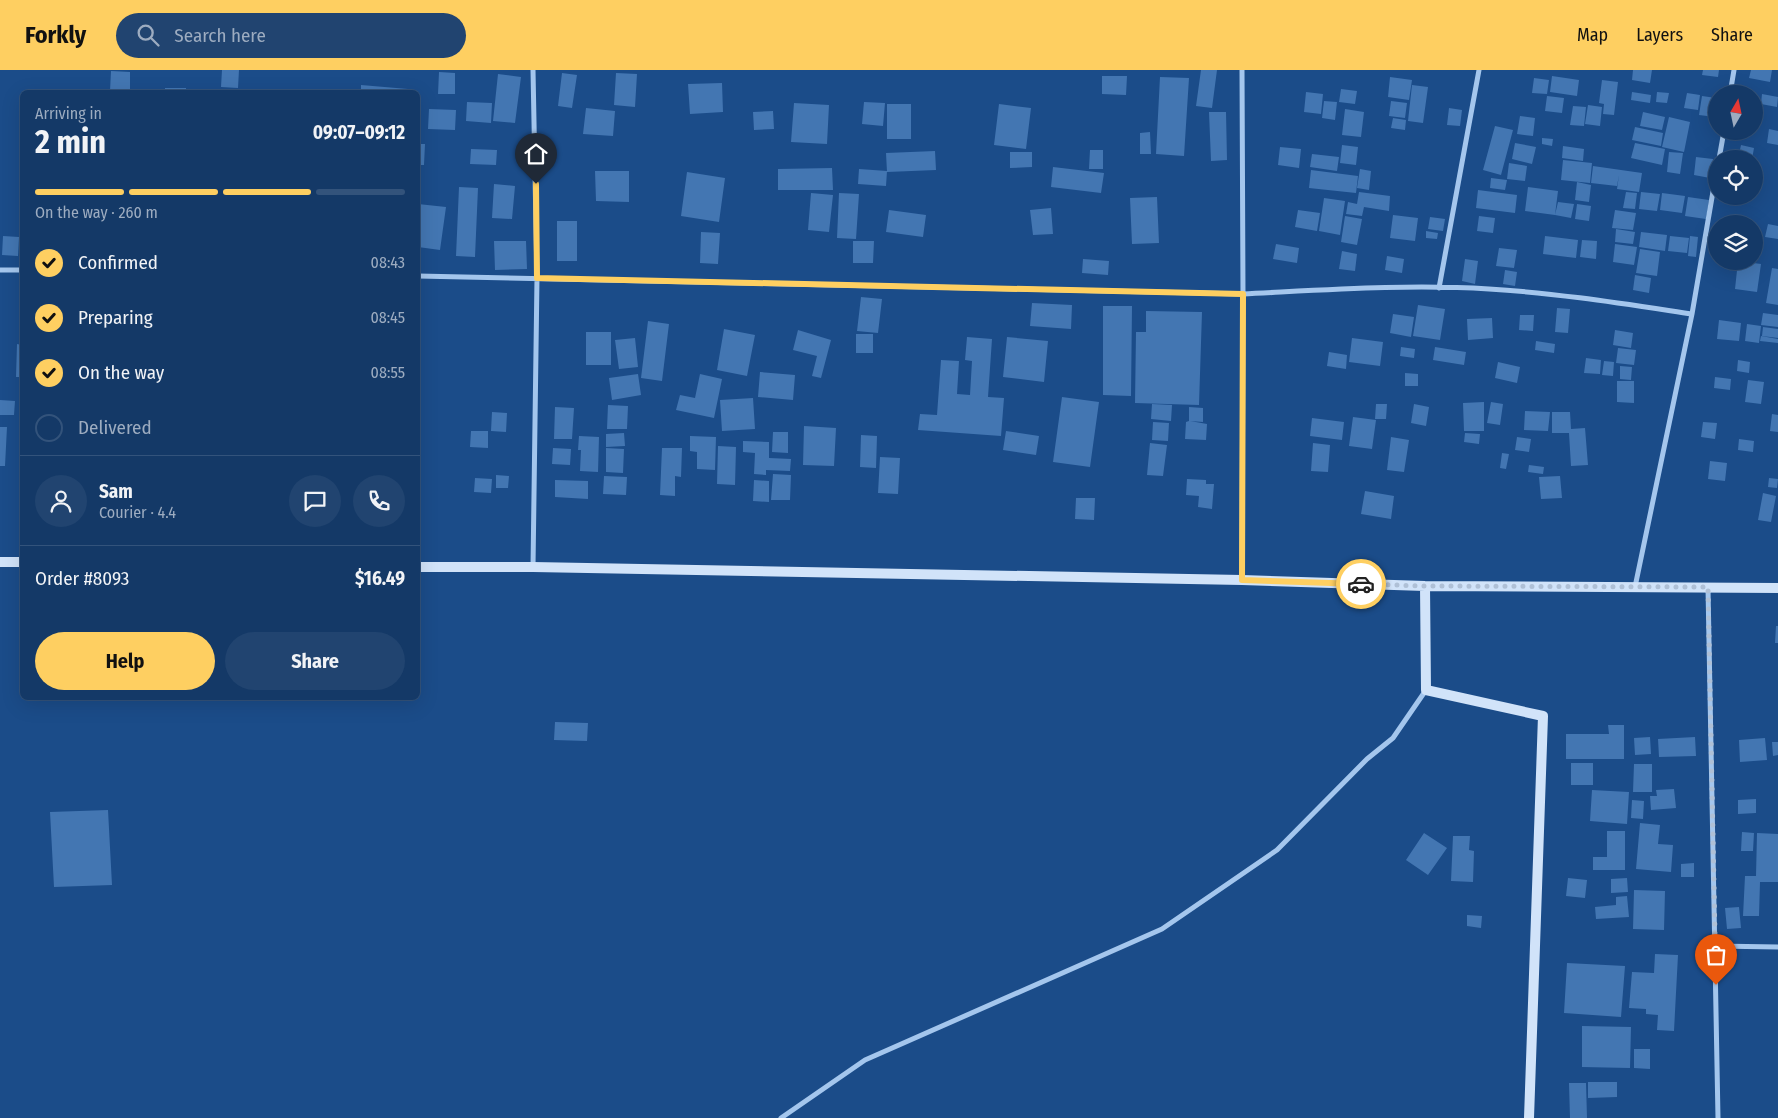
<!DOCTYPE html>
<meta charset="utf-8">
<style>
:root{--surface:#143967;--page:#214470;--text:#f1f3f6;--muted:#9dacc0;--line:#33537b;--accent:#fecf61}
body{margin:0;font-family:"Fira Sans Condensed",sans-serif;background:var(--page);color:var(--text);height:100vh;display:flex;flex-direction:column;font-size:19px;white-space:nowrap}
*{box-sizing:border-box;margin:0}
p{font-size:16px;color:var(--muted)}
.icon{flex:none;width:28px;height:28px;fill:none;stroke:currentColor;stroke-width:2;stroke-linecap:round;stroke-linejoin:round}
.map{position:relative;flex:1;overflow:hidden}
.drawer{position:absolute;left:20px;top:20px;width:400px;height:610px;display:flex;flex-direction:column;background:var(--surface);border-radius:8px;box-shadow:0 5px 20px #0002,0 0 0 1px var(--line)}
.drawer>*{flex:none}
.needle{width:32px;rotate:9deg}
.fabs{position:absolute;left:1708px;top:15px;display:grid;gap:10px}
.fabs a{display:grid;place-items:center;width:55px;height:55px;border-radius:50%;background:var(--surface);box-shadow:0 5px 20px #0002,0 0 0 1px var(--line);font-size:25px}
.pin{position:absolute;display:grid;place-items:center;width:42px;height:42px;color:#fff;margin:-51px -21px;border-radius:50% 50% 50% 0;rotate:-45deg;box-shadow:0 0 5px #0007}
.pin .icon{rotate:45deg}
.courier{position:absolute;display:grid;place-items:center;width:50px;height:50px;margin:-25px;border:4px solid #fecf61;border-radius:50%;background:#fff;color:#222;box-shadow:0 1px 6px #0007}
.overview em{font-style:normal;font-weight:700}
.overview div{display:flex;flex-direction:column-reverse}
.overview{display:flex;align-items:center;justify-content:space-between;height:85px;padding:0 15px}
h1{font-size:32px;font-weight:700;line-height:38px}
.bar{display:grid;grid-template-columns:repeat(4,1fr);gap:8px 5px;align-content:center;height:60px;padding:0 15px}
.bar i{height:6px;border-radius:4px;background:var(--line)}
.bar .selected{background:var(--accent)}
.bar p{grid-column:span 4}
.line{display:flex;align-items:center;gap:12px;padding:0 15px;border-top:1px solid var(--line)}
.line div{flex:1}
.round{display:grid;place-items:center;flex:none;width:52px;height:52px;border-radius:26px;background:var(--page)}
ol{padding:0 15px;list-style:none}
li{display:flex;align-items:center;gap:15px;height:55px}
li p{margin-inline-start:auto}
li .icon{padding:5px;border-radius:50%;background:var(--accent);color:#111;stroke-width:4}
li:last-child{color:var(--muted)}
li i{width:28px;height:28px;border:2px solid var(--line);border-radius:50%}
.button{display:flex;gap:10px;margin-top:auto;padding:10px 15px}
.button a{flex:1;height:58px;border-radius:30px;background:var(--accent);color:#111;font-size:20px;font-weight:700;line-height:58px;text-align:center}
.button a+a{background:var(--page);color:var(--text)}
header{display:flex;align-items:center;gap:30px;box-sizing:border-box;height:70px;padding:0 25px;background:var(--accent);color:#111}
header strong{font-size:24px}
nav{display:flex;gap:28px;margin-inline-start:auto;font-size:18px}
.search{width:350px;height:45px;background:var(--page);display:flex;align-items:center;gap:12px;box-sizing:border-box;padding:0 18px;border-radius:28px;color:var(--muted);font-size:19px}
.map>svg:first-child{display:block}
</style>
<header>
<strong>Forkly</strong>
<div class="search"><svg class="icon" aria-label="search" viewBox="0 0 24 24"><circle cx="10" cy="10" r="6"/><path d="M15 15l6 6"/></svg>Search here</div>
<nav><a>Map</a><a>Layers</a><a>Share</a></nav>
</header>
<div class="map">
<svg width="1778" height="1048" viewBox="0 0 1778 1048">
<rect width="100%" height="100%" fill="#1b4c89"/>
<!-- building -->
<path fill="#4376b2" d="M222,0H239L238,18L221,17Z
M1201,0H1217L1212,38L1196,36Z
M1633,0H1652L1650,13L1632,10Z
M1703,0H1719L1718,7L1702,5Z
M1751,0H1772L1770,12L1749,8Z
M111,1L130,2V22L110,21Z
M439,2L455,3V24H438Z
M562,3L577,5L572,38L558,36Z
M616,3L637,4L635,37L614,35Z
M498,4L521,7L515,53L493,51Z
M1102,6H1127L1126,25L1102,24Z
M1552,6L1579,10L1577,26L1550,22Z
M1160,7L1189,8L1184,86L1156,84Z
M1390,7L1412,10L1409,30L1388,27Z
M1534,8L1549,10L1547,24L1532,23Z
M1602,10L1618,12L1614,45L1603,44L1604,34L1599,33Z
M722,13L723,42L690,44L688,14Z
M361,15L408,19V22H361Z
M1412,15L1428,17L1423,53L1408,51Z
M165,18H186V22H165Z
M1341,19L1357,21L1355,34L1339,32Z
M1306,22L1323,24L1321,44L1304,42Z
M1632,22L1651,25L1650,33L1631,30Z
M1657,22L1669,23L1667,33L1656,32Z
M1687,23L1700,25L1698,40L1684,38Z
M1762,24L1778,27L1777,37L1761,34Z
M1547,26L1564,28L1562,43L1545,41Z
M1702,26L1716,28L1715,47L1699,45Z
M1324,31L1337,32L1335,50L1322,48Z
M1391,31L1407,33L1405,48L1389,46Z
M467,32L492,33L491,53L466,51Z
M864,32L885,33L883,56L862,54Z
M794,33L829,35L827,74L791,72Z
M887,34H911V69H887Z
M999,34L1031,38L1026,79L994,75Z
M1588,35L1602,37L1600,56L1585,54Z
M1573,36L1586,37L1584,56L1570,55Z
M586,38L615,41L613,66L583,64Z
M1449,38L1462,40L1460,56L1447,55Z
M429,39L456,40L455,60L428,59Z
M1345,39L1364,42L1361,67L1342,65Z
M773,41L774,59L754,60L753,42Z
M1209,42H1226L1227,90L1211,91Z
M1643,42L1665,47L1662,60L1640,56Z
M1520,46L1535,48L1533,66L1517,64Z
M1669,47L1690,52L1684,82L1662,77Z
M1393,48L1406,50L1405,60L1391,58Z
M1495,56L1513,60L1501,105L1483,100Z
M1635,57L1663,63L1661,76L1632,70Z
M1769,59L1778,61V75L1767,73Z
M1150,62L1151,84H1140V63Z
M1542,68L1553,69L1552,76L1542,74Z
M1515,73L1536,77L1532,94L1512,89Z
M1635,73L1665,79L1662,95L1631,88Z
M418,74H425L424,95H418Z
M1342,75L1358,77L1356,95L1340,93Z
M1741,75L1754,78L1752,89H1738Z
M1563,76L1584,79L1583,91L1562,88Z
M1280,77L1301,79L1299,98L1278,95Z
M471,79L497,80L496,95L470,94Z
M1090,80H1103V99H1089Z
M935,81L936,100L887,102L886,83Z
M1010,82H1032V97L1010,98Z
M1669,82L1683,83L1680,104L1667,102Z
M1312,84L1339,87L1337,101L1310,97Z
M1696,87L1713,89L1710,108L1694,105Z
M1563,90L1592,93L1590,113L1561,110Z
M1509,93L1527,96L1525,111L1507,109Z
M1593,96L1642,103L1639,122L1617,119L1619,105L1617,116L1591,113Z
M1053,97L1104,103L1101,123L1051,117Z
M832,98L833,120H778V99Z
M859,99L887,101L886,116L858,114Z
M1360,99L1371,101L1369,120L1357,118Z
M1311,100L1358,106L1356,123L1309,118Z
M595,101H629V132L596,131Z
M687,102L725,108L719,152L681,146Z
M1491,108L1507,110L1505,120L1490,118Z
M1577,112L1591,115L1589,132L1575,130Z
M494,114L515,116L512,149L492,148Z
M459,117L478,118L475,187L456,186Z
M1528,117L1558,121L1555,145L1525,141Z
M1478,120L1517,125L1515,143L1476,138Z
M1359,122L1390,126L1389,141L1364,137L1362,146L1346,144L1348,132L1357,134Z
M1626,122L1637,123L1635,139L1623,138Z
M1641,122L1660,124L1657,141L1639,139Z
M811,123L833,125L829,162L808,160Z
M839,123L859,124L856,169L837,168Z
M1662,123L1685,126L1682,143L1660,140Z
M1157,127L1159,173L1132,174L1130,128Z
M1688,127L1709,130L1706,149L1685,146Z
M1324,128L1345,131L1340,165L1319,161Z
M1558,132L1574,134L1571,148L1555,145Z
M418,134L446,137L440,180L418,177Z
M1577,134L1591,136L1589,151L1575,149Z
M1051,138L1053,164L1033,165L1030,140Z
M889,140L926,145L923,167L886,162Z
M1298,140L1320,143L1317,161L1295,157Z
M1615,140L1636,143L1633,160L1612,158Z
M1393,145L1418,148L1415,171L1390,168Z
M1345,146L1362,149L1357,175L1341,172Z
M1479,146L1495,148L1493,163L1477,161Z
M1430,147L1445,149L1443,161L1428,159Z
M557,151H577V191H557Z
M1768,154L1778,156V169L1765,167Z
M1616,159L1635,162L1633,174L1615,172Z
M1426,161L1438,163L1437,169L1426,168Z
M701,162L720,163L718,194L700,193Z
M1641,162L1667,165L1665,181L1639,177Z
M3,166L19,167L18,186L2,185Z
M1545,166L1578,170L1576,188L1543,184Z
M1670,166L1689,168L1687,183L1668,181Z
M1690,166L1698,167L1696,187L1688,186Z
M1582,170L1597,171L1596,189L1580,187Z
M494,171H526L527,199L495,200Z
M853,171H874L873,193H853Z
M1276,174L1299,178L1297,193L1273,189Z
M1615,174L1637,177L1634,195L1613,192Z
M1499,178L1517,180L1514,198L1496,196Z
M1640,179L1660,182L1657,206L1636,203Z
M1342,181L1357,184L1355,201L1339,199Z
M1387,186L1404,189L1402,203L1385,200Z
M1083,189L1109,191L1108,205L1082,203Z
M1465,189L1478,191L1475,214L1462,211Z
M1738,191L1761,194L1757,222L1735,219Z
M1772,198L1778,199V235L1766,233Z
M1505,200L1517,202L1515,216L1503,214Z
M1635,205L1651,208L1649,223L1633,220Z
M861,227L882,229L878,263L857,261Z
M1032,233L1072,235L1071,259L1030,256Z
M1418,235L1445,239L1440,270L1413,266Z
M1103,236H1132L1131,326L1103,325Z
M1557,238L1570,239L1568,263L1555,262Z
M1146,241L1202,242L1199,335L1135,333L1136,262H1146Z
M1763,243L1778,245V257L1761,255Z
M1393,244L1414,247L1411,267L1390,263Z
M1520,245H1534L1533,261L1519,260Z
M1492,248L1493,268L1468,270L1467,249Z
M1719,250L1741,253L1739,271L1717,269Z
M648,251L669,254L662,311L641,308Z
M1747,254L1761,256L1759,273L1745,271Z
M1763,257L1778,259V268L1762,266Z
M724,259L755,265L747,306L717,300Z
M798,260L831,270L821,308L812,306L817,286L793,280Z
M1615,260L1633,263L1631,278L1613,275Z
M586,262H611V295H586Z
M856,264H873V283H856Z
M1761,266L1778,269V273L1760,271Z
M967,267L992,269L988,327L1004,328L1001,366L918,360L920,344L937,345L941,290L959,291L957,324L970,325L972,291L965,290Z
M1007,267L1048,271L1044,312L1003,307Z
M635,268L638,297L619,299L615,270Z
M1352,268L1383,272L1380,296L1349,292Z
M1536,271L1555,274L1554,283L1535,280Z
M17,274L22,275V307H16Z
M1401,277L1415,279L1414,288L1400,286Z
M1435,277L1466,282L1464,295L1433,290Z
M1618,278L1636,280L1634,295L1616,293Z
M1329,282L1347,285L1346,299L1327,296Z
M1586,288L1601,290L1600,304L1584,303Z
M1738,290L1750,292L1749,303L1737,301Z
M1604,291L1614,292L1613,306L1602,305Z
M1498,292L1520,297L1517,313L1495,308Z
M1620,296L1632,297L1631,310L1620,309Z
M760,302L795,305L793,330L758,327Z
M1405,303L1418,304V316H1405Z
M638,304L641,325L612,330L609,308Z
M700,304L722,309L714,348L676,340L680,325L695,328Z
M1715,307L1731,309L1730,320L1714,318Z
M1748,310L1764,312L1761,334L1745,332Z
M1617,311H1634V333L1617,332Z
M1062,327L1099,332L1090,397L1053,392Z
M753,328L755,359L722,361L720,330Z
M0,330L15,331L14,345H0Z
M1484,332V361H1464L1463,333Z
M1491,332L1503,334L1500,355L1487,353Z
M1152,334L1172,335L1171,351L1151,349Z
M1376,334H1387L1386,349H1375Z
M1414,334L1429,337L1426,356L1411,353Z
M608,335L628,336L627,359H607Z
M555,337L574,338L572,369H554Z
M1189,337L1203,338V352L1190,351L1207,354L1206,370L1185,369L1186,352L1189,351Z
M1525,341L1550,342L1548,361L1524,360Z
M492,342L507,343L506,362L491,361Z
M1552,342H1570L1571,359L1585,358L1588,395L1571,396L1569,363H1552Z
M1772,344L1778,345V362L1770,361Z
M1353,347L1376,350L1372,379L1349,376Z
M1312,348L1344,352L1342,370L1310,366Z
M1153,352L1169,353L1168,371L1152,370Z
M1703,352L1717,353L1715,369L1701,367Z
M804,356L836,358L834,396L803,395Z
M0,357H7L5,396H0Z
M471,361H488V378L470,377Z
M1006,361L1039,366L1036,385L1003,380Z
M773,362H788V383L772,382Z
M624,363L625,376L606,377V364Z
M1465,363L1480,364L1479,374L1464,372Z
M861,365L877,366L876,398L860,397Z
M579,366L599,367L598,402L580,401L581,380H578Z
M690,366L716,367L715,400L697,399V382L690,381Z
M1391,367L1409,370L1404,402L1387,400Z
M1517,367L1531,369L1529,382L1515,380Z
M1739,369L1754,371L1753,382L1738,380Z
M743,371L769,372V388L791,389L790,401L766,400V405L754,404L755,383L743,382Z
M1150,373L1167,375L1163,406L1147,405Z
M1313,373L1330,375L1328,402L1311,401Z
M718,376L736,377L735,415L717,414Z
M553,378L571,379L570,395L552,394Z
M606,378L624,379L623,403L606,402Z
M662,378H682L681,407L675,406V426L660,425Z
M1502,383L1509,384L1506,399L1500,398Z
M880,387L900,388L898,424L878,423Z
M1710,391L1727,393L1725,411L1708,409Z
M1529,395L1544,397L1543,404L1528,402Z
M773,404L791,405L790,430H771Z
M496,405L509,406L508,418H496Z
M604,406L627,407L626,425L603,424Z
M1560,406L1562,428L1541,429L1539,407Z
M475,408L492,409L491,423L474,422Z
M1769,408L1778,409L1777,418L1768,417Z
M1187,409L1206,410V414H1214L1212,439L1198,437L1199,426L1186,425Z
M555,410L588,411V429L555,427Z
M754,410L769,411V432L753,431Z
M1365,421L1394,426L1391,449L1361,444Z
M1763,423L1776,426L1771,452L1758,450Z
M1076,428H1095L1094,450L1075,449Z
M1776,556H1778V573H1775Z
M555,652L588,653L587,671L554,670Z
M1608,655H1624V689H1566V664H1609Z
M1650,667L1651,684L1635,685L1634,668Z
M1695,667L1696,686L1659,687L1658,669Z
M1765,668L1767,690L1740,692L1739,670Z
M1772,672H1778V685L1773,686Z
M1571,693H1593V715H1571Z
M1634,694H1652V722H1633Z
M1674,719L1676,738L1651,740L1650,726H1657L1656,720Z
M1592,720L1629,722L1627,754L1590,751Z
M1756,729V743L1738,744V730Z
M1632,730L1644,731L1643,749L1631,748Z
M108,740L112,815L54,817L50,742Z
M1640,753L1660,755L1658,774L1673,775L1671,802L1636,799Z
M1607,761H1625V800H1593V787H1607Z
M1742,762L1754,763L1753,781H1741Z
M1424,763L1447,778L1428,805L1406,790Z
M1757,763L1778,764V812H1760L1759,846H1743L1745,806H1756Z
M1453,766H1470L1469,780L1474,781L1473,812L1451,811Z
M1694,793V807H1681V794Z
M1568,808L1587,810L1585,828L1566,826Z
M1627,808L1628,822L1611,823V809Z
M1634,820L1665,821L1664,860L1633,859Z
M1627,826L1629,847L1596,849L1595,837L1616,835V827Z
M1739,837L1741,858L1727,859L1725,838Z
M1467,845L1482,846L1481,858L1467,856Z
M1655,884L1678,885L1674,961L1657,960L1658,945L1646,944V939L1629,938L1632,902L1654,903Z
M1567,893L1625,896L1621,947L1564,943Z
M1582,956L1631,957L1630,998L1582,997Z
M1634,979H1650V999L1634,998Z
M1588,1012H1617V1027L1588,1028Z
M1569,1013H1586L1587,1048H1570Z"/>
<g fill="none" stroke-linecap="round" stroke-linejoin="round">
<!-- street -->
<path stroke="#a4c6ed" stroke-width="5" d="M1242,0L1243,224L1242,510
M1730,24L1734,0
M1719,89L1724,61
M0,200H22
M418,206L1243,224C1325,220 1407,214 1489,219C1557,223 1625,234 1692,244
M1439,218L1479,0
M533,497L537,208L533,0
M1635,517L1692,244L1716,104
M1708,518L1718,1048
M1715,876L1778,877
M781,1048L865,990L1162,859L1277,780L1367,689L1393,668L1426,620"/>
<!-- secondary -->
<path stroke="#d1e3f9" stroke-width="10" d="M0,492H22
M418,497H533L1242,510L1425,516L1778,518
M1425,516L1426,620L1543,646L1529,1048"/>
</g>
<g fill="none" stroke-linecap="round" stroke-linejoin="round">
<!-- done -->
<path stroke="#afc0d6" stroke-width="5" stroke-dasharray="0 9" d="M1361,514L1426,516L1708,517L1716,915"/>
<!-- route -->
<path stroke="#fecf61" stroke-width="6" d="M536,114L537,208L1243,224L1242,510L1361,514"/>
</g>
</svg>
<div class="fabs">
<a><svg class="needle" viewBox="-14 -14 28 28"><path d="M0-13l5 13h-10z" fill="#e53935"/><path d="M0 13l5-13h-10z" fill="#9dacc0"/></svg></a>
<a><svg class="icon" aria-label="locate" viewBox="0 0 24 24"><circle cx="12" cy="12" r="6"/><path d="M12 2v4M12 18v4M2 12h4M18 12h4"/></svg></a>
<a><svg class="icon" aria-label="layers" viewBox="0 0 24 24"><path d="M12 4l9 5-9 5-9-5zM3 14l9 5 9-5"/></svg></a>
</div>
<div class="pin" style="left:1716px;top:915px;background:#ea580c"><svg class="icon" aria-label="bag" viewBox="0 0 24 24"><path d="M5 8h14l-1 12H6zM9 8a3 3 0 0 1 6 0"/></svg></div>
<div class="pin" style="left:536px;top:114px;background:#1f2937"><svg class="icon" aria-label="home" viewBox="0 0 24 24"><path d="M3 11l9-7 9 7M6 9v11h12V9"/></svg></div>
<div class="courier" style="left:1361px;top:514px"><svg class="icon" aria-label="car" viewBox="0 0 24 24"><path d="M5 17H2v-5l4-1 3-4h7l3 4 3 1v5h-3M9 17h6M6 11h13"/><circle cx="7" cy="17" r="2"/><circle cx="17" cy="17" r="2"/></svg></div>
<section class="drawer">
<div class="overview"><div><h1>2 min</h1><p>Arriving in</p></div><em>09:07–09:12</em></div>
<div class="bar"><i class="selected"></i><i class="selected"></i><i class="selected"></i><i></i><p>On the way · 260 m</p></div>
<ol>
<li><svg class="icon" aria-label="check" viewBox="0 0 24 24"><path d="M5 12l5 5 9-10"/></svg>Confirmed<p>08:43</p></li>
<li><svg class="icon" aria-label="check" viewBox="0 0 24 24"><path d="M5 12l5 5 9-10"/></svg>Preparing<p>08:45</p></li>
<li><svg class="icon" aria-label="check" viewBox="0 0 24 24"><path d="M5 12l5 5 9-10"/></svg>On the way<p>08:55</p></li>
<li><i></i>Delivered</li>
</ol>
<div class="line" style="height:90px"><a class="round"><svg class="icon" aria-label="person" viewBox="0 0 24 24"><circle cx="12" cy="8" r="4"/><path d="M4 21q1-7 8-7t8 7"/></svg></a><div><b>Sam</b><p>Courier · 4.4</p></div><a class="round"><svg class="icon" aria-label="chat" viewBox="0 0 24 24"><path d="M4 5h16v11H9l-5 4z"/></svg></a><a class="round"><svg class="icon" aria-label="phone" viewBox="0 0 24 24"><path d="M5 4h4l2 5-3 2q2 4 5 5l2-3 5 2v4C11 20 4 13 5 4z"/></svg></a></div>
<div class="line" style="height:65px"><div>Order #8093</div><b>$16.49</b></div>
<div class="button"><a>Help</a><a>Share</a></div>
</section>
</div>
